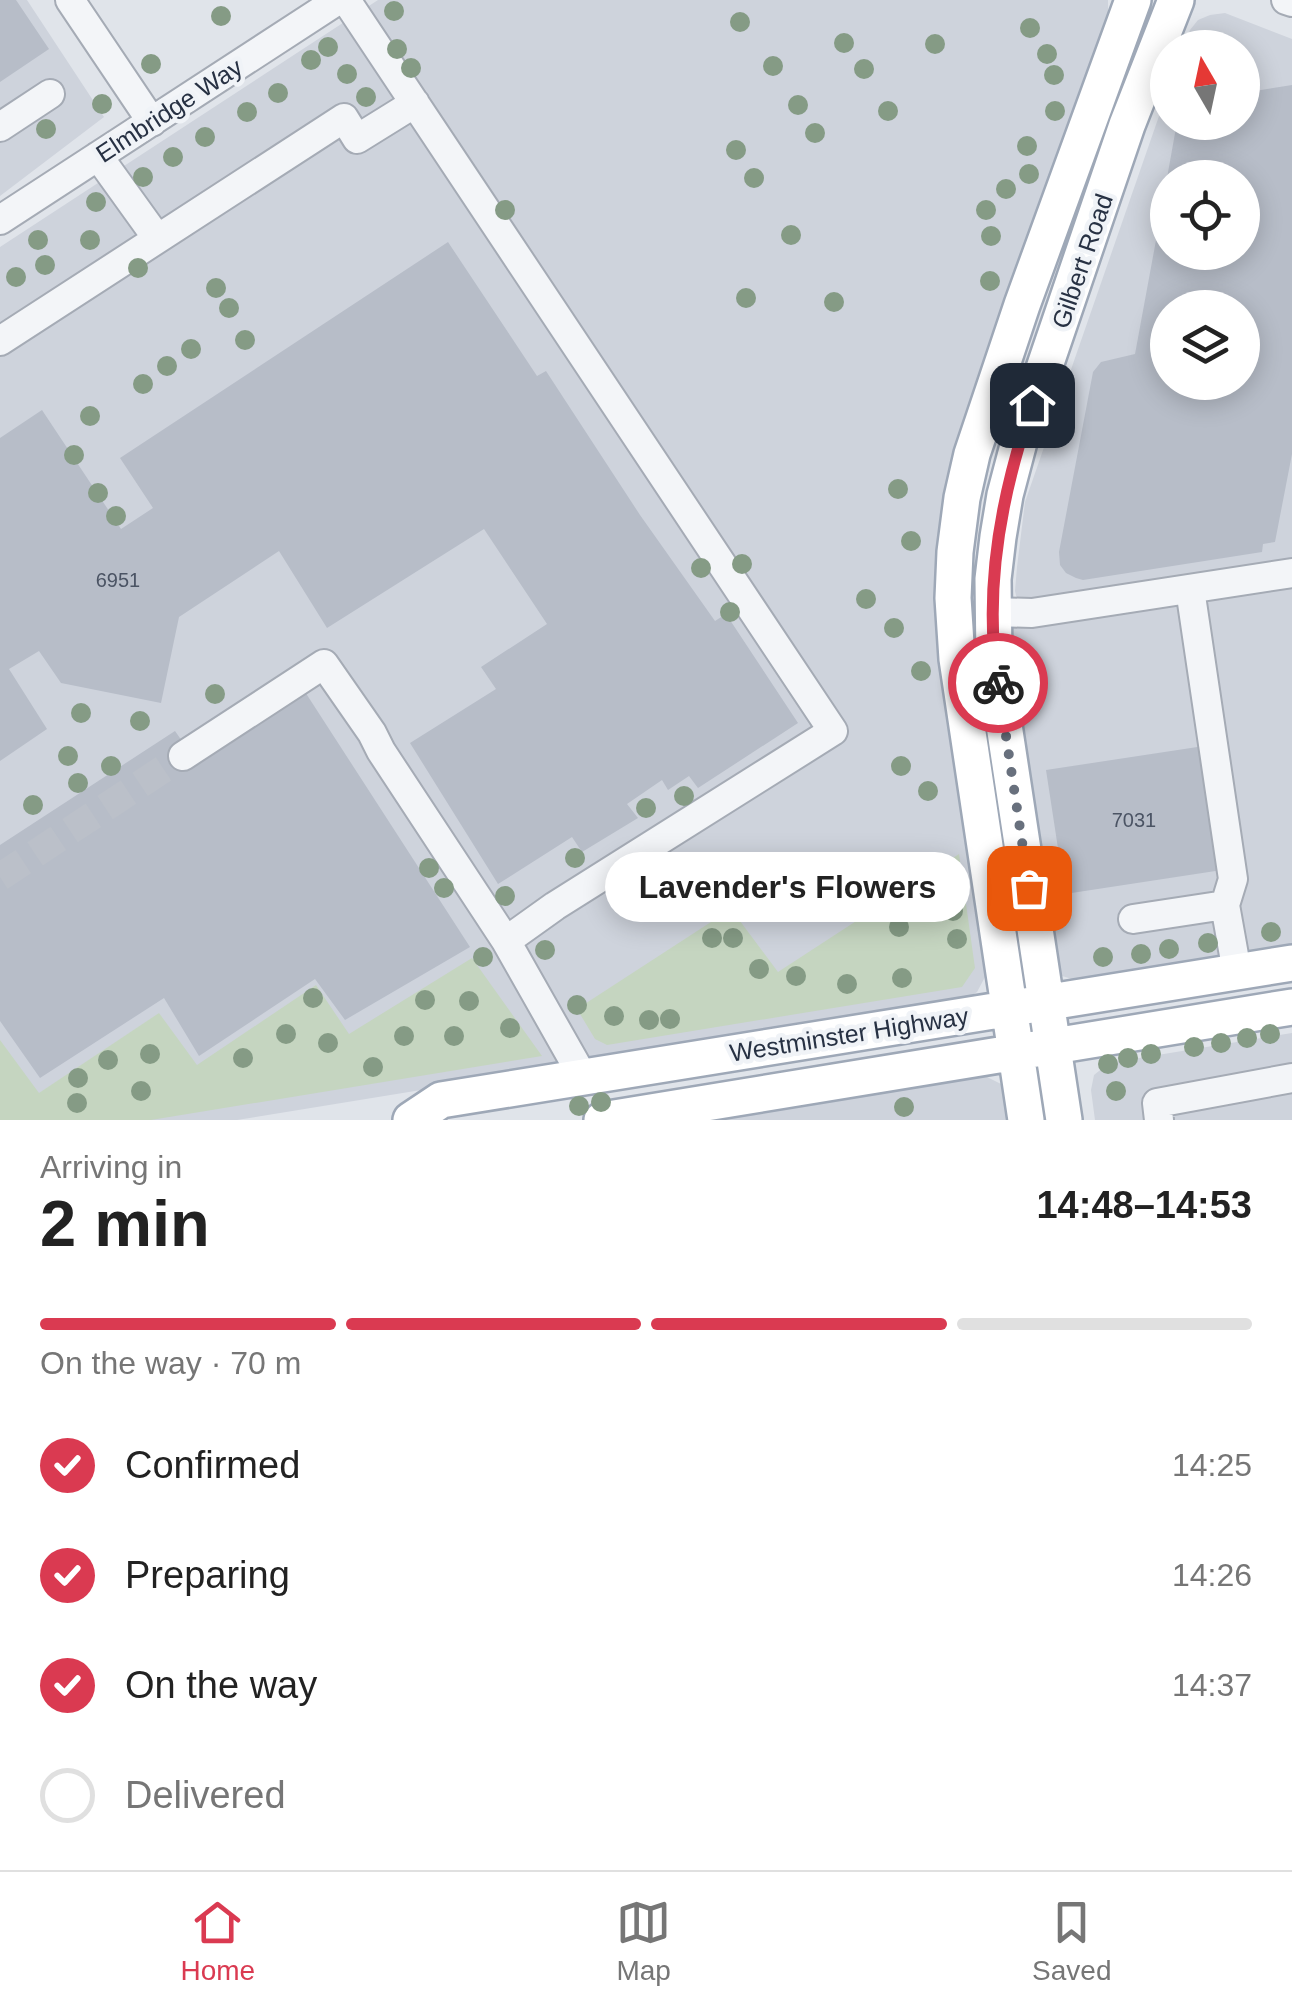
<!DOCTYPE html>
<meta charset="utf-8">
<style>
:root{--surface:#fff;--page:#f2f2f2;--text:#222;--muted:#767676;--line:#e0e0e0;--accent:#da3a51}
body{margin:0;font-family:Arial,sans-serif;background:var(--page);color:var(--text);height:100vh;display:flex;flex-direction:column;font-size:38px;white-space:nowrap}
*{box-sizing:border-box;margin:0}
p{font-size:32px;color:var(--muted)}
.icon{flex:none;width:55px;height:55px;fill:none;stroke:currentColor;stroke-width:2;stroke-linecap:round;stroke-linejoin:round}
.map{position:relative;height:1120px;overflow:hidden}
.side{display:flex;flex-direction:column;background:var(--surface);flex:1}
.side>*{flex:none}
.needle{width:65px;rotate:351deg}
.fabs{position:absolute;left:1150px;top:30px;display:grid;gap:20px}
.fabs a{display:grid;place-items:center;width:110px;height:110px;border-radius:50%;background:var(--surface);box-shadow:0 5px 25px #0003;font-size:50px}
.pin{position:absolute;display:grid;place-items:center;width:85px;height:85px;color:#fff;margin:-42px;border-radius:20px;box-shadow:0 5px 15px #0006}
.courier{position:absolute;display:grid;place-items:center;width:100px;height:100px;margin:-50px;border:8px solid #da3a51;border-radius:50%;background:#fff;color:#222;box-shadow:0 2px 12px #0007}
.bubble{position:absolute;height:70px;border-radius:35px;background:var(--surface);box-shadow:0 5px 25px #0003;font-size:32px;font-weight:700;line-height:70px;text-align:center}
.head em{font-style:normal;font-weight:700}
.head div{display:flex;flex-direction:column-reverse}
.head{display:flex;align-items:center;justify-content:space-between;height:170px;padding:0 40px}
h1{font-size:65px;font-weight:700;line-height:75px}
.bar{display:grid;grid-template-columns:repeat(4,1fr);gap:15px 10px;align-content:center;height:120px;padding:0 40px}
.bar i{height:12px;border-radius:8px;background:var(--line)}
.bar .selected{background:var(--accent)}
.bar p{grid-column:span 4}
ol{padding:0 40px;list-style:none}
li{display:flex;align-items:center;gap:30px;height:110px}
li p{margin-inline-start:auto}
li .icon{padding:10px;border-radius:50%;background:var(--accent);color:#fff;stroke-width:4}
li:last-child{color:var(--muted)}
li i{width:55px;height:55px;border:5px solid var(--line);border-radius:50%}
.tab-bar{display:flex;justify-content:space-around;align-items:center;height:140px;border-top:2px solid var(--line);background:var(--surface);font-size:28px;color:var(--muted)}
.tab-bar a{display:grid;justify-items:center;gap:5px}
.tab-bar .selected{color:var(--accent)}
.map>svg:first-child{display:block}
</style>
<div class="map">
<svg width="1292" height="1120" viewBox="0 0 1292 1120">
<rect width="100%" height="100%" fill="#e0e4ea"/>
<!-- built -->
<path fill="#ced3dc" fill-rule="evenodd" d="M0,0H27L104,117L0,196Z
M378,0H1108V20L962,436L985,977L977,992L961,1002L237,1120H0V247Z
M1225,13L1292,39V567L1019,608L1015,591L1017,567L1025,502L1167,93L1168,122H1242V48L1183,47L1190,30L1198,20L1210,15ZM1168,178H1242V252H1168ZM1168,308H1242V382H1168Z
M1292,581V945L1087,977L1072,979L1062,976L1054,965L1012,682L1009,627Z
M1292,1033V1120H1095L1091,1090L1094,1075L1109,1063Z
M975,1075L987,1077L1001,1084L1008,1120H694Z"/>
<!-- green -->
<path fill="#c5d5c0" d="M959,854L975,968L962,987L607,1045L595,1039L577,1009L731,909L778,972Z
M472,958L542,1056L151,1120H0V1040L39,1093L159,1013L197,1065L316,985L349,1034Z"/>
<!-- building -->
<path fill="#b7bdc8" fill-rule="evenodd" d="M0,0H16L49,49L0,82Z
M1292,85V454L1275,542L1263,544L1262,552L1083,580L1076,578L1066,573L1060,565L1059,552L1093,372L1101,362L1135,354L1166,186H1168V252H1242V178H1167L1177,122H1242V93ZM1168,308H1242V382H1168Z
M448,242L537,376L546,371L640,515L715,621L726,614L798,723L698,788L689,776L668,790L662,780L627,804L638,818L582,852L572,837L498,884L410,743L496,689L481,667L547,624L484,529L327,628L279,551L179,617L161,703L61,683L39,651L9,669L47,729L0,761V438L42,410L121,529L153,508L120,458Z
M298,681L470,947L345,1020L315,979L199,1056L164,998L40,1078L0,1021V845L175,731L189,751Z
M1204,746L1222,870L1065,894L1046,770Z"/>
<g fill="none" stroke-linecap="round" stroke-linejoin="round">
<!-- minor-tunnel -->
<path stroke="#bbc0c9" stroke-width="28" stroke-dasharray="28 14" stroke-linecap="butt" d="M0,877L183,756"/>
<!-- minor casing -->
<g stroke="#a5abb5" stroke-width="32">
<path id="minor" d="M70,0L152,122
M346,0L833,731L555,906L506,941
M1286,0L1292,2
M0,127L50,94
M98,156L157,238
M0,220L338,0
M0,341L344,118L357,139L415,103
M1190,589L1233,879L1225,905
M992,612L1032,613L1292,573
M183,756L324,664L372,733L381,751L506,941L583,1077
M1133,919L1225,905L1237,972
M1159,1120L1157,1103L1292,1078"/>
</g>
<!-- major casing -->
<g stroke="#9ea8b7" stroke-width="40">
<path id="major" d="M411,1120L441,1100L1292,963
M602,1120L1292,1007
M1026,1120L957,659L953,598L955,552L962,498L972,454L1022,305L1133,0
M1064,1120L994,659L993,579L998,537L1005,495L1019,442L1127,125L1176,0"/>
</g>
<!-- minor -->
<use href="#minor" stroke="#f3f5f8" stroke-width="28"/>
<!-- major -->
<use href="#major" stroke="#fff" stroke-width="35"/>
</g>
<!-- trees -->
<g fill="#859b85">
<circle cx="394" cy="11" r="10"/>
<circle cx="221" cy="16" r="10"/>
<circle cx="740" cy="22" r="10"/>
<circle cx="1030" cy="28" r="10"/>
<circle cx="844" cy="43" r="10"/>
<circle cx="935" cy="44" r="10"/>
<circle cx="328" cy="47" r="10"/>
<circle cx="397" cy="49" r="10"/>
<circle cx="1047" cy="54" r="10"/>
<circle cx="311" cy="60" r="10"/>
<circle cx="151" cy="64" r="10"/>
<circle cx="773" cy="66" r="10"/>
<circle cx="411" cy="68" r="10"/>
<circle cx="864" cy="69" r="10"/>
<circle cx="347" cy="74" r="10"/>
<circle cx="1054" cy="75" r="10"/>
<circle cx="278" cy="93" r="10"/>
<circle cx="366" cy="97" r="10"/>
<circle cx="102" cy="104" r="10"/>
<circle cx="798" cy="105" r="10"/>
<circle cx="888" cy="111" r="10"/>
<circle cx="1055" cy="111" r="10"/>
<circle cx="247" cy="112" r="10"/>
<circle cx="46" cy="129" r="10"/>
<circle cx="815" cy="133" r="10"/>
<circle cx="205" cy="137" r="10"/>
<circle cx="1027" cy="146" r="10"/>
<circle cx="736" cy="150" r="10"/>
<circle cx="173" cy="157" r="10"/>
<circle cx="1029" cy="174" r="10"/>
<circle cx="143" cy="177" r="10"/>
<circle cx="754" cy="178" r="10"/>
<circle cx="1006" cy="189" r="10"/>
<circle cx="96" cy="202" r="10"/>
<circle cx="505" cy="210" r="10"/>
<circle cx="986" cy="210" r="10"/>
<circle cx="791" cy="235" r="10"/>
<circle cx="991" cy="236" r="10"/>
<circle cx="38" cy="240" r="10"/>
<circle cx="90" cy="240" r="10"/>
<circle cx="45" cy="265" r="10"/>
<circle cx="138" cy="268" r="10"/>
<circle cx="16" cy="277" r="10"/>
<circle cx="990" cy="281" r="10"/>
<circle cx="216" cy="288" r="10"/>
<circle cx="746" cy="298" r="10"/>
<circle cx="834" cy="302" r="10"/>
<circle cx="229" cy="308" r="10"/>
<circle cx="245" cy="340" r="10"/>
<circle cx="191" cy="349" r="10"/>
<circle cx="167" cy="366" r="10"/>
<circle cx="143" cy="384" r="10"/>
<circle cx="90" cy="416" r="10"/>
<circle cx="74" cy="455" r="10"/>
<circle cx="898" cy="489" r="10"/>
<circle cx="98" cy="493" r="10"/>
<circle cx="116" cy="516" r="10"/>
<circle cx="911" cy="541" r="10"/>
<circle cx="742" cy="564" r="10"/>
<circle cx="701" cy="568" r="10"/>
<circle cx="866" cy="599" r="10"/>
<circle cx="730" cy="612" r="10"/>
<circle cx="894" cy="628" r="10"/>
<circle cx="921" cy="671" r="10"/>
<circle cx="215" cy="694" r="10"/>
<circle cx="81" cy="713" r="10"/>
<circle cx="140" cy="721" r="10"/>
<circle cx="68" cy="756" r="10"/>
<circle cx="111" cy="766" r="10"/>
<circle cx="901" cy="766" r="10"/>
<circle cx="78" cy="783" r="10"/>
<circle cx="928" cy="791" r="10"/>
<circle cx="684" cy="796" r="10"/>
<circle cx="33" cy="805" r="10"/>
<circle cx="646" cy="808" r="10"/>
<circle cx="575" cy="858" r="10"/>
<circle cx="429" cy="868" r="10"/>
<circle cx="444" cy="888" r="10"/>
<circle cx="505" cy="896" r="10"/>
<circle cx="953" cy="911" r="10"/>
<circle cx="899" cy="927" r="10"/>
<circle cx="1271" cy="932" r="10"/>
<circle cx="712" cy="938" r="10"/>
<circle cx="733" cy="938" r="10"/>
<circle cx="957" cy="939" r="10"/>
<circle cx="1208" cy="943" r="10"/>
<circle cx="1169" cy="949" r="10"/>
<circle cx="545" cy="950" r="10"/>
<circle cx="1141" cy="954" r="10"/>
<circle cx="483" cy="957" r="10"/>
<circle cx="1103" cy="957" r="10"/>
<circle cx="759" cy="969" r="10"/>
<circle cx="796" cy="976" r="10"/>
<circle cx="902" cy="978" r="10"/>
<circle cx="847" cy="984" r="10"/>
<circle cx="313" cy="998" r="10"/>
<circle cx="425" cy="1000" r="10"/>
<circle cx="469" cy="1001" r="10"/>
<circle cx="577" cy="1005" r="10"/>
<circle cx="614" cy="1016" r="10"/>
<circle cx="670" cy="1019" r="10"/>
<circle cx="649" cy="1020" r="10"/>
<circle cx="510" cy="1028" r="10"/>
<circle cx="286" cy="1034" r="10"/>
<circle cx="1270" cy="1034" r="10"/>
<circle cx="404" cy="1036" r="10"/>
<circle cx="454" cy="1036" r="10"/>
<circle cx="1247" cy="1038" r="10"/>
<circle cx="328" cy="1043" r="10"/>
<circle cx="1221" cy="1043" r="10"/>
<circle cx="1194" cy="1047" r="10"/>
<circle cx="150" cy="1054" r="10"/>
<circle cx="1151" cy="1054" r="10"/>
<circle cx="243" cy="1058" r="10"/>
<circle cx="1128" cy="1058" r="10"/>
<circle cx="108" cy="1060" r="10"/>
<circle cx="1108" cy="1064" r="10"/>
<circle cx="373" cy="1067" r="10"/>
<circle cx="78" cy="1078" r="10"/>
<circle cx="141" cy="1091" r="10"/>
<circle cx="1116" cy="1091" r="10"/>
<circle cx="601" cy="1102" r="10"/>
<circle cx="77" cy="1103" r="10"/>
<circle cx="579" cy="1106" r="10"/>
<circle cx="904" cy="1107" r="10"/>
</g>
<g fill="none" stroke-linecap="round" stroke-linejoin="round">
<!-- done -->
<path stroke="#68707d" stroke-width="10" stroke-dasharray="0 18" d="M998,683L1029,888"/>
<!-- route -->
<path stroke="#da3a51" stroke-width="12" d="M998,683C983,589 1001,494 1032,405"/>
</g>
<g text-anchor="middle" stroke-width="9" stroke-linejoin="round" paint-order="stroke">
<!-- number labels -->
<g font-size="20" fill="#4b5464">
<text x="118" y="587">6951</text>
<text x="1134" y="827">7031</text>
</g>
<!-- street labels -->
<g font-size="25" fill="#273143" stroke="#f0f3f7">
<text transform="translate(169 110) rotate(-33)" y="9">Elmbridge Way</text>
<text transform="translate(1082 261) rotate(-71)" y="9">Gilbert Road</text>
<text transform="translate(849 1034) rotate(-9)" y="9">Westminster Highway</text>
</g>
</g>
</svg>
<div class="fabs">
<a><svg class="needle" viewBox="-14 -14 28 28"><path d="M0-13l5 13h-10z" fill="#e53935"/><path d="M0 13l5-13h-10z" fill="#767676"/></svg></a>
<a><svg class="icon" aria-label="locate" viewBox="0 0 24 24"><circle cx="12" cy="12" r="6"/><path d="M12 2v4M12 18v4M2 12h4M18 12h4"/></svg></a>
<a><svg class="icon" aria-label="layers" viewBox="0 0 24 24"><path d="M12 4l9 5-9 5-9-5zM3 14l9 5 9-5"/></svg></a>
</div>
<div class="pin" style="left:1029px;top:888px;background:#ea580c"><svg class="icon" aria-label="bag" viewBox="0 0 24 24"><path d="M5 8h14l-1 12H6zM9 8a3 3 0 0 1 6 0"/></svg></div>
<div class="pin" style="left:1032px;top:405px;background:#1f2937"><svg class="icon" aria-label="home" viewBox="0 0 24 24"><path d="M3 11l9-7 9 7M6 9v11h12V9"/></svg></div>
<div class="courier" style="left:998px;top:683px"><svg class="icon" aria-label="bike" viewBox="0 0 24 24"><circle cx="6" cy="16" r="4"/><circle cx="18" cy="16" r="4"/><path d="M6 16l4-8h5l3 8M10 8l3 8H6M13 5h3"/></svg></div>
<div class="bubble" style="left:605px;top:852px;width:365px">Lavender's Flowers</div>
</div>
<section class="side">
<div class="head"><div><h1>2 min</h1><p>Arriving in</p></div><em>14:48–14:53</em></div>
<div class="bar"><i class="selected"></i><i class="selected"></i><i class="selected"></i><i></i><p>On the way · 70 m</p></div>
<ol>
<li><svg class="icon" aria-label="check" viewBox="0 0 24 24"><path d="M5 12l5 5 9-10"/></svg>Confirmed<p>14:25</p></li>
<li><svg class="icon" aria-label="check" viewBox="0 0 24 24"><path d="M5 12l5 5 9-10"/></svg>Preparing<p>14:26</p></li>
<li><svg class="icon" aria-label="check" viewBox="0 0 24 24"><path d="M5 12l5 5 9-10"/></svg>On the way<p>14:37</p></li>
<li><i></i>Delivered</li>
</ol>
</section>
<nav class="tab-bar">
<a class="selected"><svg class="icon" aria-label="home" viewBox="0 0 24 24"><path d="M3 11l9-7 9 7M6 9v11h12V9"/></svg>Home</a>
<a><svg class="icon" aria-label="map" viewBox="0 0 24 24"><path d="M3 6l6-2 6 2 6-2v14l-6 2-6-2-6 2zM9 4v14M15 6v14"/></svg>Map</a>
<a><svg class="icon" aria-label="saved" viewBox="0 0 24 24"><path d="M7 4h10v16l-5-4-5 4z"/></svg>Saved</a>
</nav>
